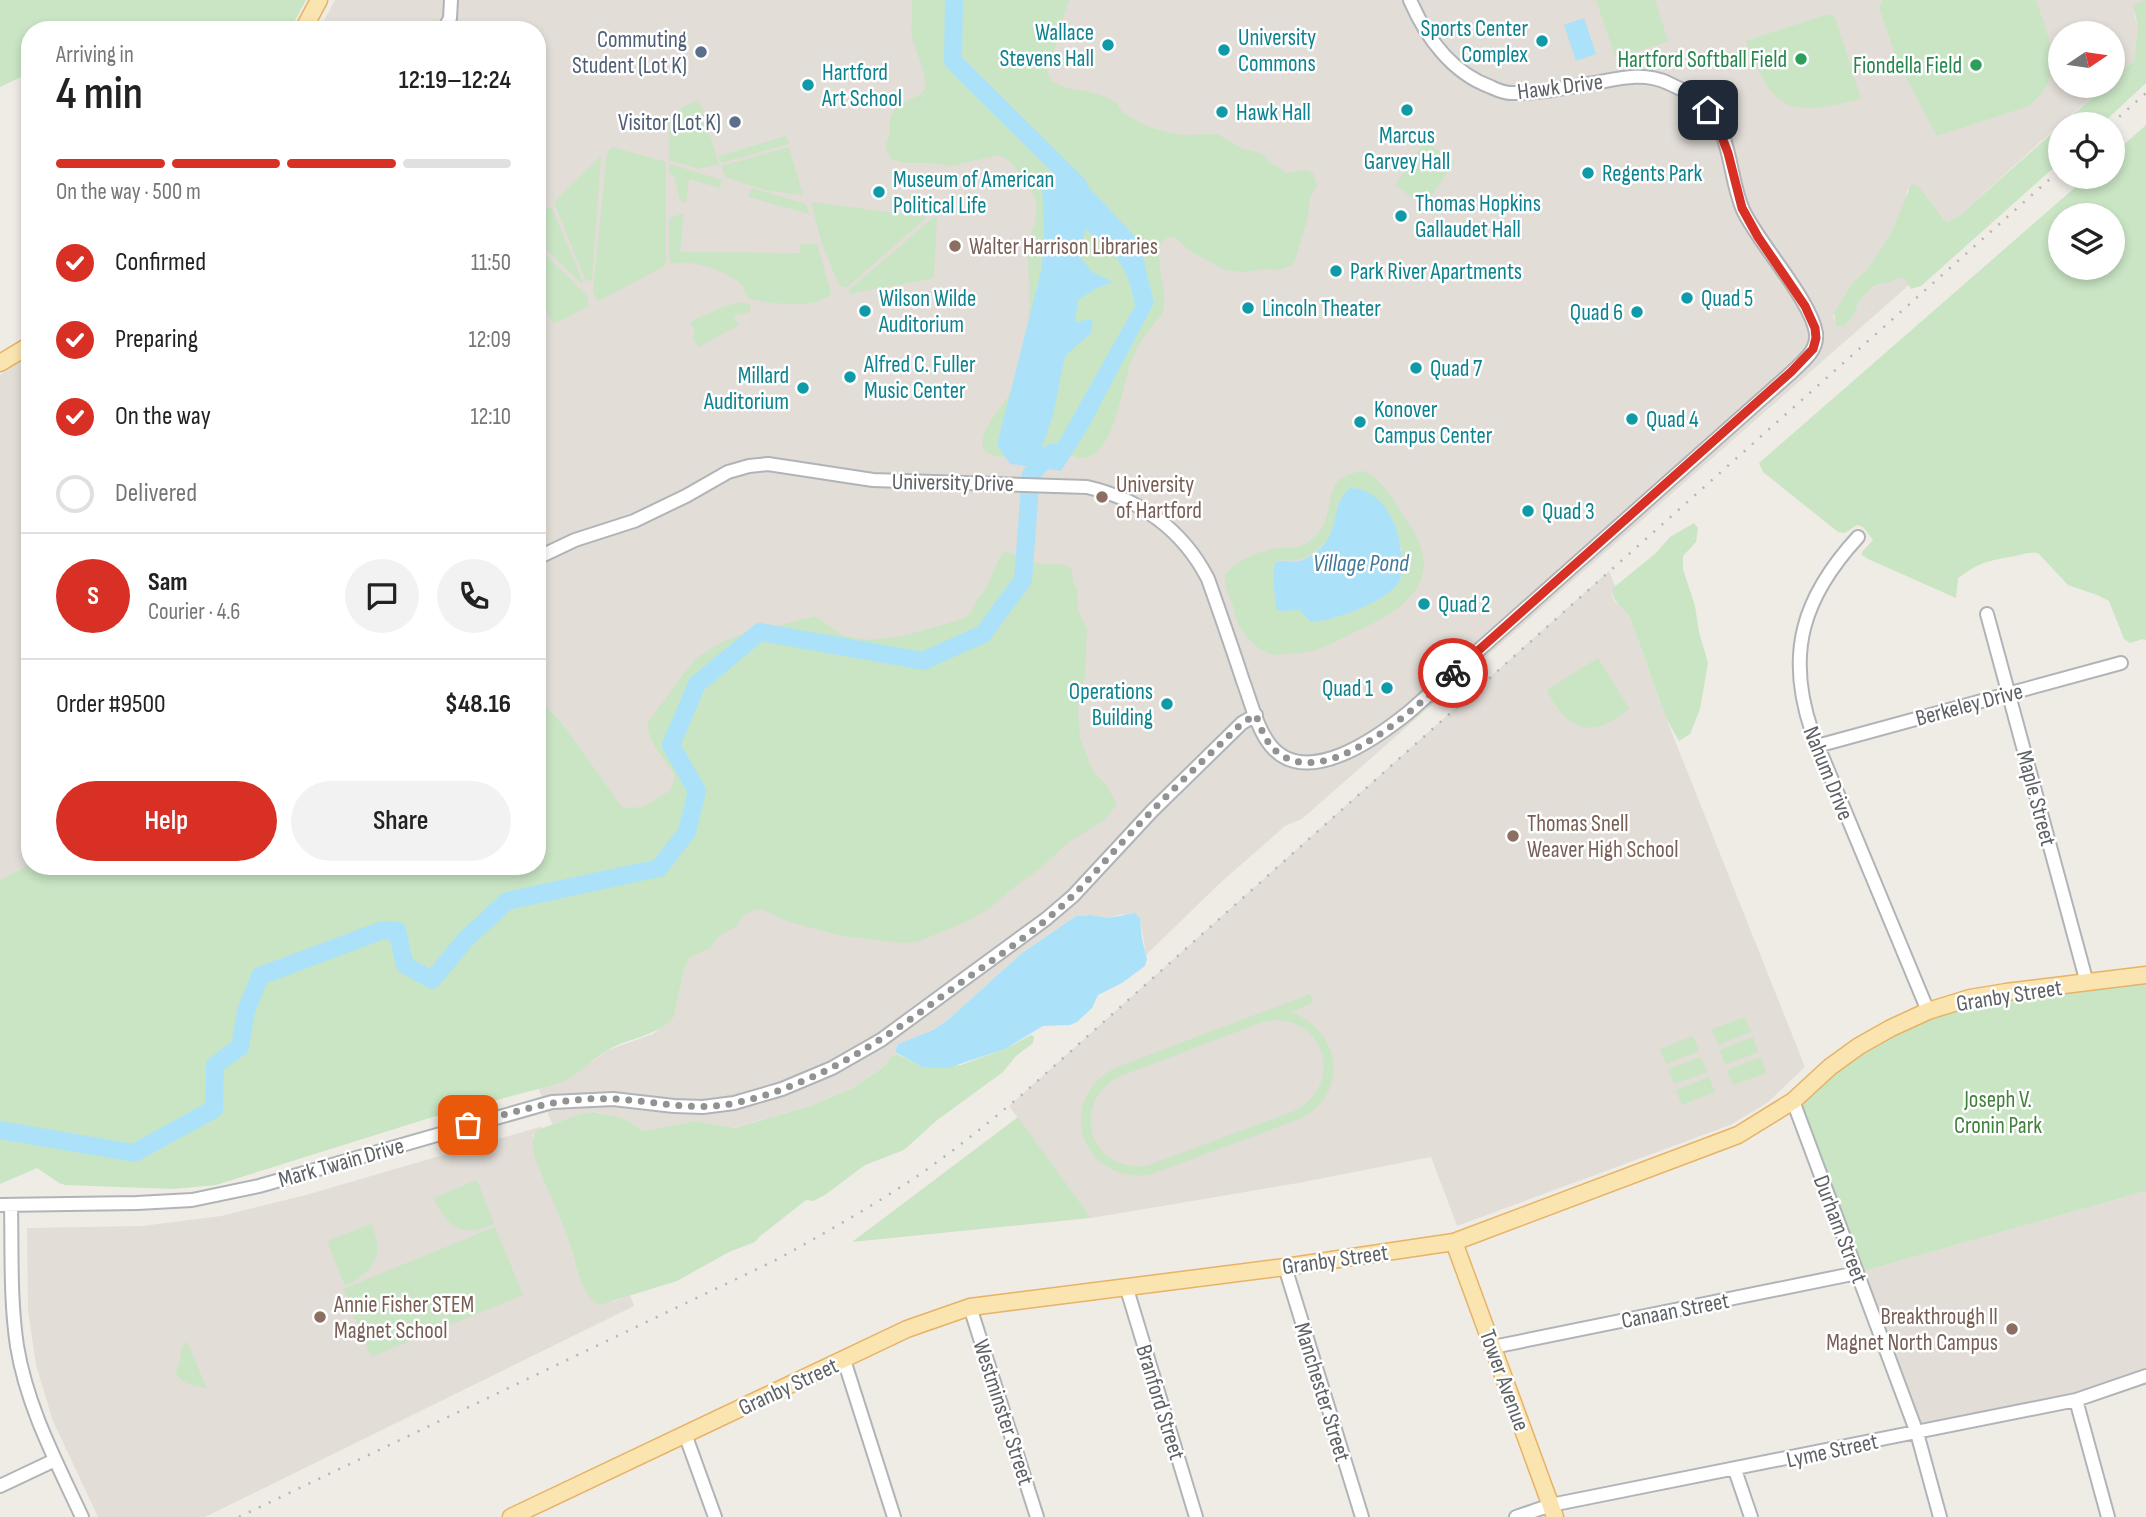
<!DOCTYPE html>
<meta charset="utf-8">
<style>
:root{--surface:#fff;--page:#f2f2f2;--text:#222;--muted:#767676;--line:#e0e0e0;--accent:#d93025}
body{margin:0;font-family:"Sofia Sans Condensed",sans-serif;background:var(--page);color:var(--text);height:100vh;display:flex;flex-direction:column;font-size:26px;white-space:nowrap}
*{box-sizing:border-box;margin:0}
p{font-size:23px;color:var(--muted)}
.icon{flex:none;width:38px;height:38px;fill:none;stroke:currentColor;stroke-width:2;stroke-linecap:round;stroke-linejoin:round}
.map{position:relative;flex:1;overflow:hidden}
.drawer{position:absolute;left:21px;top:21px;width:525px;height:854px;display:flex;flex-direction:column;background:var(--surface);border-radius:28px;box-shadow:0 4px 10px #0003}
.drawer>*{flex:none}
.needle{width:46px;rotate:77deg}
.controls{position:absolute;left:2048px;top:21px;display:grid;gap:14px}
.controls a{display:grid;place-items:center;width:77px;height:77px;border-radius:50%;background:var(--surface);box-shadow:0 4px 10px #0003;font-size:35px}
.pin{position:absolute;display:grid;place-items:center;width:60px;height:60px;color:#fff;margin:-30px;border-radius:14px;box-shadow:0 4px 10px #0006}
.courier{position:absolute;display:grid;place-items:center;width:70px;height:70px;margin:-35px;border:5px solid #d93025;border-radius:50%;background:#fff;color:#222;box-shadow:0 2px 9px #0007}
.summary em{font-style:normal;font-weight:600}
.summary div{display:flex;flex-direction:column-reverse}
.summary{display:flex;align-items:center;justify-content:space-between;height:119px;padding:0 35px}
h1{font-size:46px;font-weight:600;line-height:52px}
.bar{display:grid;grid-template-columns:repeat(4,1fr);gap:10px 7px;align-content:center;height:84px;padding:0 35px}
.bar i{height:9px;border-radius:5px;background:var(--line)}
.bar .on{background:var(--accent)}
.bar p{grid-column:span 4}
.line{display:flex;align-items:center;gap:18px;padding:0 35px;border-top:2px solid var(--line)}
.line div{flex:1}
.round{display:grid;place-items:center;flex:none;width:74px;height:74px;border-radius:37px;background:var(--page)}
ol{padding:0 35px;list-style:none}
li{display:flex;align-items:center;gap:21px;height:77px}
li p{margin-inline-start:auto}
li .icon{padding:7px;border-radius:50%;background:var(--accent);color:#fff;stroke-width:4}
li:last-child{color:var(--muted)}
li i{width:38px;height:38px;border:4px solid var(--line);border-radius:50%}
.primary-button{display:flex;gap:14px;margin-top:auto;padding:14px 35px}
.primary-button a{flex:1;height:80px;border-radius:42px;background:var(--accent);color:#fff;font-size:28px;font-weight:600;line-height:80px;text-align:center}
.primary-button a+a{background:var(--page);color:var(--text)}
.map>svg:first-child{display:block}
</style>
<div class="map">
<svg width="2146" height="1517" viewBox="0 0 2146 1517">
<rect width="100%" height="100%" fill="#efece6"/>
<!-- education -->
<path fill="#e2ddd7" d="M335,0H2146L2134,14L2138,27L2134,61L2112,80V33H2060V86H2106L2060,124L1960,215L1948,222L1945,221L1920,188L1907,190L1906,200L1891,233L1866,271L1853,282L1833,315L1836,326L1843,327L1854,315L1859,301L1875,285L1889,283L1895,279L1905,278L1909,285L1302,819L1285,826L1219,884L1146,955L1140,918L1122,914L1109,918L1090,915L1076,916L1022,953L949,1019L933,1030L898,1044L895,1052L897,1054L891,1056L886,1065L853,1088L810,1106L734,1128L695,1121L643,1131L626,1119L607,1116L601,1113L594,1112L552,1124L539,1089L561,1083L608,1050L653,1034L674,1017L684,969L690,957L622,808L562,723L537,696V30H319Z
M30,356V864L0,880V375Z
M1609,571L1615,586L1612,595L1615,602L1626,610L1630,617L1666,718L1805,1067L1767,1103L1730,1125L1457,1226L1431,1157L1298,1183L1091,1218L1009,1106Z
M543,1126L533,1135V1149L567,1235L580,1279L612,1302L630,1295L634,1306L205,1517H98L53,1421L36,1365L28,1310L27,1228L142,1226L221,1216L306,1195Z
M2146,1191V1376L2076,1400L1917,1433L1857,1273Z"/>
<!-- green -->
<path fill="#c9e5c4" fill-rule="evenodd" d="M0,0H306L290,30H30V77H21L0,87Z
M912,0H1069L1062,21L1061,35L1046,67L1051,81C1071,93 1093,88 1117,103C1122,120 1166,134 1184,135C1195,135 1206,134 1217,134L1241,148L1261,153L1270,162L1287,173L1307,170L1313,173L1317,186L1310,197L1308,217L1295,260L1291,266L1278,270L1264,269L1244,272L1224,270L1190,251L1175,237C1141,236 1174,295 1161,315C1153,326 1143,337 1136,350C1121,378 1120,439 1091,456C1081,462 1070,453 1060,452C1052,451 1042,453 1034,454C1018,455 994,462 983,449C979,426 1005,407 1013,388C1023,363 1028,335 1029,309C1031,287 1026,265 1029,244C1032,227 1040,215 1035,197L1012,163L1000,155L950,166L931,163H904L891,159L885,147L890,133V119L896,106L921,94L925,89C926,70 918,57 913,40C910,26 913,13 912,0Z
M1596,0H1655L1668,41L1616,59Z
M1883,0H2036C2049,40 2069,78 2026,107L1937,136L1897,60L1879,7Z
M2146,0V83L2102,124H2062L2106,86H2112V80L2134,61L2138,27L2133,5Z
M1828,14L1835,17L1861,99C1788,117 1774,113 1746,41Z
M699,100L719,164L699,169L669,160V119L684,107Z
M2146,125V640L2143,639L2130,643L2124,639L2109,601L2097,595L2068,585L2038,553C2029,552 2024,554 2015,556C1988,561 1982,561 1958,578L1956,598L1868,559L1862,555V552L1873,540L1863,527L1857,525L1845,533L1838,532L1763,472L1759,463L2087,177H2112V155ZM2060,215H2112V268H2060Z
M2060,126V162L1921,286L1911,289L1904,278L1895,279L1889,283L1875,285L1859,301L1854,315L1843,327L1836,326L1834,313L1853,282L1866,271L1891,233L1911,185L1914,184L1920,188L1945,221L1948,222L1960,215Z
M786,136L789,144L721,163L719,156Z
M1425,141L1455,162L1424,206L1395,185Z
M612,147L666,162V261L665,266L598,301L593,292L607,153Z
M789,147L803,195L765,190L725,177L722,166Z
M601,156L592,280L586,281L555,205L556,200Z
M669,164L722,180L720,188L689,179L686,203L680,201L674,175L669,174Z
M751,188L806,204L809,214L749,197Z
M811,202L926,217V218L846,288L839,285L822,244Z
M549,207L552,208L583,282L582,284L537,241V219Z
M684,213L680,252L800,253L801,244H817L831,293C818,311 766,303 747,298L743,285C725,271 695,259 671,264L669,258V218Z
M934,217L937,218L934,276L931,279L848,294L849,290Z
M537,246L587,296L589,306L554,324L537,295Z
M741,302L750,304V312L733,316L739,325L698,347L692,337L695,332L690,322L722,307Z
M1364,471C1386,481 1396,506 1409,524C1449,583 1400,612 1351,634C1339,639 1328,646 1316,650C1304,654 1287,653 1273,655C1260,651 1245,638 1239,625C1235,619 1235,610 1232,603C1228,593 1224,587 1225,575C1235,561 1255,553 1272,549C1289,545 1297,553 1313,538C1342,513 1314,477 1364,471ZM1341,499L1402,548C1400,562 1395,584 1384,594C1370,608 1330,621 1311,622L1299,610L1276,608L1273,580L1282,560C1296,561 1302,561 1314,552C1336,537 1335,524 1341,499Z
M1694,523L1698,528L1696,542L1683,556V569L1695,606L1699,632L1708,663L1700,709L1690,734L1679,741L1666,718L1630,617C1623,605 1611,603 1613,588L1656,553L1670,537Z
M1008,552C1020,556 1029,563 1043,564C1053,565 1063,562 1072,569L1073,583L1077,589L1078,610L1087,629L1085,676L1078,710L1080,738L1093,771L1107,786L1117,805L1104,820L1069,842L1038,870L1010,890L989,909L968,921L917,942L903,943L842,936L790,922L760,909L753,910L741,917L738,925L718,937L710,948L690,957L684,969L674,1017C655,1038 628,1037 606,1051C590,1061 578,1075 561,1083L433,1117L216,1185L173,1189L65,1185L59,1183L37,1168L0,1184V880L30,864V866H537V696L562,723L622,807C647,811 650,801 670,791L675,776C666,758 646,743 648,722L695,659L720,643L757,628L777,626L815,616L843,636L870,640L903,636L953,622L966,617L971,612L977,600L985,590L1002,553Z
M1598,658L1629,708C1594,740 1567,732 1547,690Z
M2146,975V1191L1857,1273L1793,1101L1809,1085L1928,1011Z
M1310,994L1313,1003L1291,1012C1343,1032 1350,1096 1297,1120L1149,1175C1079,1183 1054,1097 1117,1067ZM1275,1020C1329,1021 1342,1088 1294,1111L1146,1166C1088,1172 1069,1101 1121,1076L1260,1023Z
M1745,1017L1751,1032L1718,1045L1712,1029Z
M1031,1035L1034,1036L1033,1043L1016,1056L1003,1072L936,1121L904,1150L865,1165L825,1195L813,1201L806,1200L759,1237L755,1242L729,1252L677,1281L599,1305L589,1297L580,1279L567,1235L536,1161C533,1150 530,1139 537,1130L581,1114L594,1112L626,1119L643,1131L695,1121L735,1128L810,1106L853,1088L886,1065L891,1056L897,1054L922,1067L961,1065L1005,1049Z
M1693,1036L1699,1051L1666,1064L1660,1049Z
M1753,1037L1758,1052L1725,1065L1720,1050Z
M1701,1057L1707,1072L1674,1084L1668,1069Z
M1761,1057L1766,1073L1733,1085L1727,1070Z
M1709,1077L1715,1092L1682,1105L1676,1090Z
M1018,1117L1091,1218L852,1242Z
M477,1180L494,1224C462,1239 448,1227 433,1198Z
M371,1224C386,1256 374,1271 345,1286L327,1241Z
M495,1227L523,1295L371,1357L343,1289Z
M187,1341L207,1389C193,1384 182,1386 175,1371C183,1363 178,1349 187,1341Z"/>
<!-- water -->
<path fill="#abe2fa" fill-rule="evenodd" d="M1584,18L1596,54L1576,61L1564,25Z
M1069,166L1139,241L1154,303L1087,430L1061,471L1010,464L997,445L1042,267L1044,231L1042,181L1048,174ZM1085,229C1116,253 1128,266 1135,306L1054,450L1042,447L1053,415L1065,356L1091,333L1093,319L1075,322L1078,300L1097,288L1113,282L1092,272L1080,257Z
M1350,488C1385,489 1402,530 1401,560C1400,567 1403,576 1399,582C1386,602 1334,621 1311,622L1299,610L1282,611L1276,609L1273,579L1275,563C1284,559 1294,564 1303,560C1347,539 1325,510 1350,488Z
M1135,913L1140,918L1142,939L1147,959L1145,966L1122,983L1098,995L1092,1008L1077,1022L1070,1025L1043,1026L1005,1049L948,1068L922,1067L895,1052L898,1044L933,1030L949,1019L1022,953L1076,916L1090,915L1109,918Z"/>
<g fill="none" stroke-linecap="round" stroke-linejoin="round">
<!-- river -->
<path stroke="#abe2fa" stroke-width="18" d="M954,0L953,61L1079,186
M0,1130L134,1153L214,1109L215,1065L240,1047L246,1011L260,976L383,930L397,931L405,965L432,980L466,939L507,901L659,868L687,832L697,791L671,745L697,684L760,632L923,661L983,634L1023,580L1031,474L1053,452"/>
<!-- minor casing -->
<g stroke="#b1b4b7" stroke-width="16">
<path id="minor" d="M444,30L450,18L451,0
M1858,537C1803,597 1785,653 1812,732L1928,1011
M537,558L575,540L634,521L686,496L728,472L749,466L768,464L873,480L1087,487C1140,499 1183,530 1208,579C1220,613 1232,647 1243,681C1251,702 1257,729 1271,746C1307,789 1378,737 1409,712L1792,372C1803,361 1818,351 1816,333C1811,300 1759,244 1743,210C1729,178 1732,137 1708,110C1698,99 1682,89 1668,83C1644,72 1621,78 1595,83C1568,87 1539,94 1511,93C1504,93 1497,90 1491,87C1452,73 1426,37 1410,0
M1987,614L2087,983
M1817,746L2121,663
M1793,1101L1917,1433L1940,1517
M0,1205L137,1203L192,1200L259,1186L552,1102L613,1099L674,1106L703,1107L734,1103L782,1089L832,1068L881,1040L1046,919L1073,896L1152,811L1242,723L1256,715
M11,1205C12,1252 10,1299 17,1346C27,1407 56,1461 82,1517
M1285,1267L1362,1517
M1126,1286L1196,1517
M970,1307L1037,1517
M1493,1347L1857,1273
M844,1360L894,1517
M2076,1400L2108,1517
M685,1434L715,1517
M1735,1470L1751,1517
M0,1486L55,1460
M1516,1517L1551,1505L2076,1400L2146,1376"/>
</g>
<!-- major casing -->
<g stroke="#e8b265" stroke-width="19">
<path id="major" d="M303,30L319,0
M0,363L30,345
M1454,1242L1555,1517
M511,1517L907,1329L970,1307L1285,1267L1454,1242L1738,1135L1793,1101L1830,1067L1859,1046L1891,1028L1928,1011L1970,998L2006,992L2146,975"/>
</g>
<!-- minor -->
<use href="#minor" stroke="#fff" stroke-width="12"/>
<!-- major -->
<use href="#major" stroke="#fae4b0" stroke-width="16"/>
<!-- rail -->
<path stroke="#b4b5b5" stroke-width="2.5" stroke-dasharray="2 9" stroke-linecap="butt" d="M2111,124L2146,93
M239,1517L776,1260C825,1233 873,1206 919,1175C956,1149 991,1121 1025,1092L2060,170"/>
</g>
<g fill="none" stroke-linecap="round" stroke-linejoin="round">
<!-- done -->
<path stroke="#919292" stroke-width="7" stroke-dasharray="0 12.6" d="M468,1125C517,1111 563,1096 614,1099C655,1101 694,1112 735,1103C814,1086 881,1042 945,994C985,965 1027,938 1063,905C1087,883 1107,858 1129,835C1165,796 1204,760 1242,723L1256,715C1261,729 1266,743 1277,752C1327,793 1419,705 1453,673"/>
<!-- route -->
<path stroke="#d93025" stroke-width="9" d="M1453,673L1791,372L1813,349L1816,338L1815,328L1805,306L1758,237L1742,208L1728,153L1718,127L1708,110"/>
</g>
<!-- markers -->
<g fill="#0f9aa8" stroke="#fff" stroke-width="2.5">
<circle cx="1542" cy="41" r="7"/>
<circle cx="1108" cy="45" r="7"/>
<circle cx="1224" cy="50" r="7"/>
<circle cx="808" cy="85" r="7"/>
<circle cx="1407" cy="110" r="7"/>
<circle cx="1222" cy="112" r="7"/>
<circle cx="1588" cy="173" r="7"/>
<circle cx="879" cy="192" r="7"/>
<circle cx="1401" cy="216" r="7"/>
<circle cx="1336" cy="271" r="7"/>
<circle cx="1687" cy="298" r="7"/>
<circle cx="1248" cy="308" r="7"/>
<circle cx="865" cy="311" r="7"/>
<circle cx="1637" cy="312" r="7"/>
<circle cx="1416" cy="368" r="7"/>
<circle cx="850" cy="377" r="7"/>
<circle cx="803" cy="388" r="7"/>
<circle cx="1632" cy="419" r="7"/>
<circle cx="1360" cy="422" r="7"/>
<circle cx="1528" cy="511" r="7"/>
<circle cx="1424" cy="604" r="7"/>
<circle cx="1387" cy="688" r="7"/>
<circle cx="1167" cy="704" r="7"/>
</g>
<g fill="#5c6f8a" stroke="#fff" stroke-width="2.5">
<circle cx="701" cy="52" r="7"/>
<circle cx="735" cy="122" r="7"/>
</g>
<g fill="#2e9e5b" stroke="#fff" stroke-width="2.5">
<circle cx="1801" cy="59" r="7"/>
<circle cx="1976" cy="65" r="7"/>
</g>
<g fill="#8d6e63" stroke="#fff" stroke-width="2.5">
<circle cx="955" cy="246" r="7"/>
<circle cx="1102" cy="497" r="7"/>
<circle cx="1513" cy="836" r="7"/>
<circle cx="320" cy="1317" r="7"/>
<circle cx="2012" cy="1329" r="7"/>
</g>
<g text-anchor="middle" stroke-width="5" stroke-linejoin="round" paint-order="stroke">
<!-- culture labels -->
<g font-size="23" fill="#0d838f" stroke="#fff" text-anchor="start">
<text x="1528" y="36" text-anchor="end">Sports Center<tspan x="1528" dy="26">Complex</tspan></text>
<text x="1094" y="40" text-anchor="end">Wallace<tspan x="1094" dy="26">Stevens Hall</tspan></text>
<text x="1238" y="45">University<tspan x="1238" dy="26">Commons</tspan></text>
<text x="822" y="80">Hartford<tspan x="822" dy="26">Art School</tspan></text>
<text x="1236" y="120">Hawk Hall</text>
<text x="1407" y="143" text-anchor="middle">Marcus<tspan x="1407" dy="26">Garvey Hall</tspan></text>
<text x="1602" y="181">Regents Park</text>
<text x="893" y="187">Museum of American<tspan x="893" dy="26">Political Life</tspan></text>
<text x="1415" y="211">Thomas Hopkins<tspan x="1415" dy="26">Gallaudet Hall</tspan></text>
<text x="1350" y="279">Park River Apartments</text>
<text x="879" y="306">Wilson Wilde<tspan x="879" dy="26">Auditorium</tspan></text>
<text x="1701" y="306">Quad 5</text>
<text x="1262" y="316">Lincoln Theater</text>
<text x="1623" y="320" text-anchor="end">Quad 6</text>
<text x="864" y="372">Alfred C. Fuller<tspan x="864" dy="26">Music Center</tspan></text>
<text x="1430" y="376">Quad 7</text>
<text x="789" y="383" text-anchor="end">Millard<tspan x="789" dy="26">Auditorium</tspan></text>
<text x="1374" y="417">Konover<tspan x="1374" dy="26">Campus Center</tspan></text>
<text x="1646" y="427">Quad 4</text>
<text x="1542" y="519">Quad 3</text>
<text x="1438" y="612">Quad 2</text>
<text x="1373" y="696" text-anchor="end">Quad 1</text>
<text x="1153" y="699" text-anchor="end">Operations<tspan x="1153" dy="26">Building</tspan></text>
</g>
<!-- service labels -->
<g font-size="23" fill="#4e5e75" stroke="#fff" text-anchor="end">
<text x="687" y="47">Commuting<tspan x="687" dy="26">Student (Lot K)</tspan></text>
<text x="721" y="130">Visitor (Lot K)</text>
</g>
<!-- leisure labels -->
<g font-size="23" fill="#27864d" stroke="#fff" text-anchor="end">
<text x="1787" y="67">Hartford Softball Field</text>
<text x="1962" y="73">Fiondella Field</text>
</g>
<!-- street labels -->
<g font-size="23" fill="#5e6265" stroke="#fff">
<text transform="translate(1560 86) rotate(-7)" y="8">Hawk Drive</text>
<text transform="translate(953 482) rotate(1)" y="8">University Drive</text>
<text transform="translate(1969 704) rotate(-15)" y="8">Berkeley Drive</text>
<text transform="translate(1829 773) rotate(68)" y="8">Nahum Drive</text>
<text transform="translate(2037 798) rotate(75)" y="8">Maple Street</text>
<text transform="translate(2009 995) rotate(-9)" y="8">Granby Street</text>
<text transform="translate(341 1162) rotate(-16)" y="8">Mark Twain Drive</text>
<text transform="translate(1841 1229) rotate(69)" y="8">Durham Street</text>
<text transform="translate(1335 1259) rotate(-8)" y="8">Granby Street</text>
<text transform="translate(1675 1310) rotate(-11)" y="8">Canaan Street</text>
<text transform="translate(1505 1380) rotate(70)" y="8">Tower Avenue</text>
<text transform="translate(788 1386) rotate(-25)" y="8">Granby Street</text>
<text transform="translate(1323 1392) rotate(73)" y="8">Manchester Street</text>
<text transform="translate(1161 1402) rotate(73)" y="8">Branford Street</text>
<text transform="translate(1004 1412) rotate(72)" y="8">Westminster Street</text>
<text transform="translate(1832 1450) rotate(-12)" y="8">Lyme Street</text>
</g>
<!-- education labels -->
<g font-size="23" fill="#785e54" stroke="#fff" text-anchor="start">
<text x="969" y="254">Walter Harrison Libraries</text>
<text x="1116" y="492">University<tspan x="1116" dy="26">of Hartford</tspan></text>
<text x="1527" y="831">Thomas Snell<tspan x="1527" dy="26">Weaver High School</tspan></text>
<text x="334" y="1312">Annie Fisher STEM<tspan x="334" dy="26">Magnet School</tspan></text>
<text x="1998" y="1324" text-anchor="end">Breakthrough II<tspan x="1998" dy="26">Magnet North Campus</tspan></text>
</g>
<!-- park labels -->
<g font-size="23" fill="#40803a" stroke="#fff">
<text x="1998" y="1107">Joseph V.<tspan x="1998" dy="26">Cronin Park</tspan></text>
</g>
<!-- water labels -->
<g font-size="24" font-style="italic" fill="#42799a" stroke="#fff">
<text x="1361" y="571">Village Pond</text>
</g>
</g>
</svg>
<div class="controls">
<a><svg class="needle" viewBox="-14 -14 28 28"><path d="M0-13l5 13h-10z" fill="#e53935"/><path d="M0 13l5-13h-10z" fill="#767676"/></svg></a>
<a><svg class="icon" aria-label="locate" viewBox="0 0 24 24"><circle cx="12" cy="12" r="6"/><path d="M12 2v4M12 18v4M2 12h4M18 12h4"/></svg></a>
<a><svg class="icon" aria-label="layers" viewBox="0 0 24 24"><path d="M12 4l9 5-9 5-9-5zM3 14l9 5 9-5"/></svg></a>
</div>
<div class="pin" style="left:468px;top:1125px;background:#ea580c"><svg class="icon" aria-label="bag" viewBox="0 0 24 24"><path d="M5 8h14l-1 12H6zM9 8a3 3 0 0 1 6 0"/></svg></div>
<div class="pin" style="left:1708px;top:110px;background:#1f2937"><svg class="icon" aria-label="home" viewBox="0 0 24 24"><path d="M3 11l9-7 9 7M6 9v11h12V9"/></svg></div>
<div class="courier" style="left:1453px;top:673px"><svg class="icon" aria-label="bike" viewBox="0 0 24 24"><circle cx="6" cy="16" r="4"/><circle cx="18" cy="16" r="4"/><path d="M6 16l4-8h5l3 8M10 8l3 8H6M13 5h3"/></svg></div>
<section class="drawer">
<div class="summary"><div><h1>4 min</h1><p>Arriving in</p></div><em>12:19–12:24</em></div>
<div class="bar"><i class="on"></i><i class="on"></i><i class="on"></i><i></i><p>On the way · 500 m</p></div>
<ol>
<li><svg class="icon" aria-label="check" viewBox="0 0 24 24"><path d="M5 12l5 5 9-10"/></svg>Confirmed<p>11:50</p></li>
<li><svg class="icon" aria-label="check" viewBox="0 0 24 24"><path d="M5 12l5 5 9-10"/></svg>Preparing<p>12:09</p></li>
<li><svg class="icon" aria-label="check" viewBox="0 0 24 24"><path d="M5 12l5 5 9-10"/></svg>On the way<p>12:10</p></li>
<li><i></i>Delivered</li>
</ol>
<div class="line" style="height:126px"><b class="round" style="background:var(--accent);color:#fff">S</b><div><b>Sam</b><p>Courier · 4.6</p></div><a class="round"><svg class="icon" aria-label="chat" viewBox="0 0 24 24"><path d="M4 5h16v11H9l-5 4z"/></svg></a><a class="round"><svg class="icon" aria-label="phone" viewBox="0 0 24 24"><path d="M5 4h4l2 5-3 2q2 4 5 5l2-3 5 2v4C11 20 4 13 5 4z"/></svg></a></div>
<div class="line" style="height:91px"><div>Order #9500</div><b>$48.16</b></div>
<div class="primary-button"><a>Help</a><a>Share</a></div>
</section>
</div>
